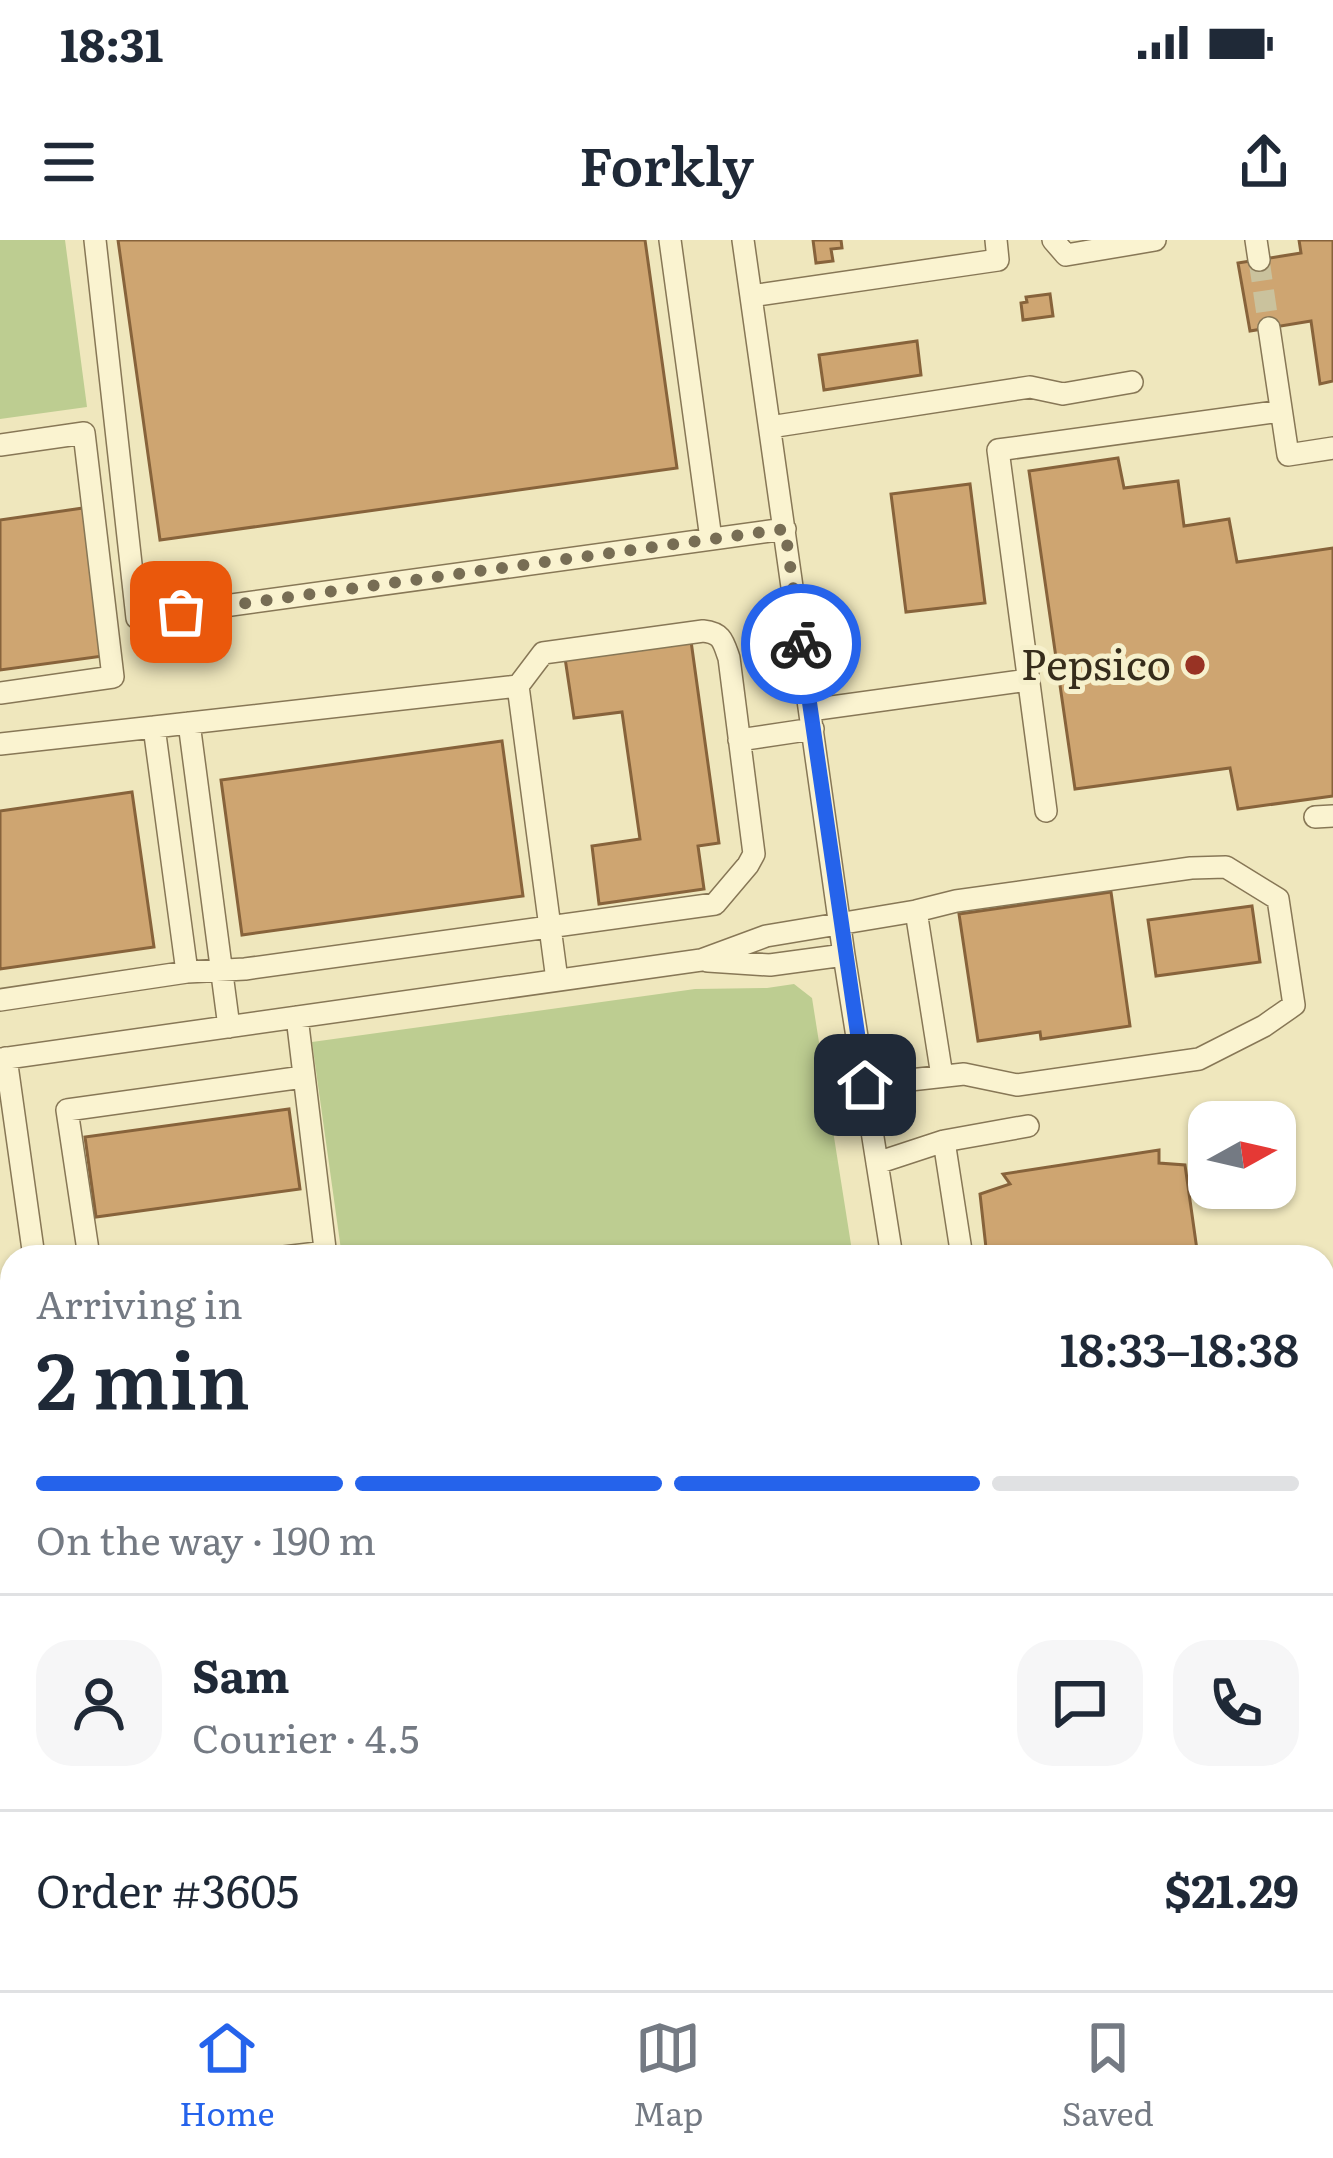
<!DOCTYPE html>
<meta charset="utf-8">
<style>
:root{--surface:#fff;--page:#f6f6f7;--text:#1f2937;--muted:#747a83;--line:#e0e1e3;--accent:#2563eb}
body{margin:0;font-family:Literata,serif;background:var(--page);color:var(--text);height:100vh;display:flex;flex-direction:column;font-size:45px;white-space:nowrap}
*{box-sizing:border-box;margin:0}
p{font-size:39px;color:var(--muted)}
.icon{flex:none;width:66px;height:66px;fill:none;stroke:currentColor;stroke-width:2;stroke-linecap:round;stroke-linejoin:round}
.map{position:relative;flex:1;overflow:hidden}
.drawer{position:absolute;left:0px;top:1005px;width:1335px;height:747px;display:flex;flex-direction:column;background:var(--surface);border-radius:36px 36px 0 0;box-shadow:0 3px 9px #0004}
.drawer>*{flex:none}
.needle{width:78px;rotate:82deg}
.tools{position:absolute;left:1188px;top:861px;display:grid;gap:24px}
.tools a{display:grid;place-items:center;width:108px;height:108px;border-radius:24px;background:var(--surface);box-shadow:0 3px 9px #0004;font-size:60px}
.pin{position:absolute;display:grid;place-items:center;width:102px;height:102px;color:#fff;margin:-51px;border-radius:24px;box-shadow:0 6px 18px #0006}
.courier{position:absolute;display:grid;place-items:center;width:120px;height:120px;margin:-60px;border:9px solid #2563eb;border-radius:50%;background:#fff;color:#222;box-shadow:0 3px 15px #0007}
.summary em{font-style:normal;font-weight:600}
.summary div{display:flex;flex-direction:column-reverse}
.summary{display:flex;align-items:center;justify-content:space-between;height:204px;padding:0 36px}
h1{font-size:78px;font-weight:600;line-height:90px}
.bar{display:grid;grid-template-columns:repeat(4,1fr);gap:18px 12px;align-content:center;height:144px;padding:0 36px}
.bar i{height:15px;border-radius:9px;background:var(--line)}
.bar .selected{background:var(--accent)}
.bar p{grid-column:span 4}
.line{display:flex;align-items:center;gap:30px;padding:0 36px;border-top:3px solid var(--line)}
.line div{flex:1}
.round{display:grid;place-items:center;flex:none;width:126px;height:126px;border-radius:36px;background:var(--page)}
.status{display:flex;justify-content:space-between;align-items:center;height:84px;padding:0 60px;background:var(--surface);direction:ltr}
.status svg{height:33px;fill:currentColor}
header{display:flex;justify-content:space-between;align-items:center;height:156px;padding:0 36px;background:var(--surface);font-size:54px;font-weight:600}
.tabs{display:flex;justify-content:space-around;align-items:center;height:168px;border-top:3px solid var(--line);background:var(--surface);font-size:33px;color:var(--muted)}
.tabs a{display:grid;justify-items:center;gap:6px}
.tabs .selected{color:var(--accent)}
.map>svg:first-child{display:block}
</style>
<div class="status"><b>18:31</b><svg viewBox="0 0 49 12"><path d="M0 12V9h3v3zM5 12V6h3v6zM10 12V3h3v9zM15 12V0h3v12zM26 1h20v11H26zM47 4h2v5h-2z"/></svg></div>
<header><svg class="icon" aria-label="menu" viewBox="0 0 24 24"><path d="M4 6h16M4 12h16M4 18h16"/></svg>Forkly<svg class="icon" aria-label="share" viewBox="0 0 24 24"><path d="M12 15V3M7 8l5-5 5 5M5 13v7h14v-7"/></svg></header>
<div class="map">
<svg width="1333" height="1750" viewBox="0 0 1333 1750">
<rect width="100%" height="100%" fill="#efe7bd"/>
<!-- farmland -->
<path fill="#e5e3aa" d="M535,1740H985L987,1750H536Z"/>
<!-- green -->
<path fill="#bdcd91" d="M0,0H65L87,167L0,179Z
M794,744L812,758L853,1017H342L312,802L695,749L767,748Z
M227,1740H535L536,1750H160Z"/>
<!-- building -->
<path fill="#cea571" stroke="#87633b" stroke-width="3" d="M118,0H645L677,228L160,300Z
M813,0H841L842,8L831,9L833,21L816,23Z
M1299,0H1333V141L1320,144L1311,81L1250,91L1238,23L1301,13Z
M1050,54L1053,76L1023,80L1021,63L1027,62L1026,57Z
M917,101L921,135L824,150L819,115Z
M1118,218L1124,248L1178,241L1184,286L1229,279L1237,322L1333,308V556L1238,569L1230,528L1075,549L1029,231Z
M970,244L985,363L906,372L891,254Z
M83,268L103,416L0,430V280Z
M691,401L719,603L698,606L704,649L599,664L592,606L640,599L622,472L574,478L565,418Z
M502,501L523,656L242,695L221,540Z
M132,552L154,707L0,729V571Z
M1111,652L1130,786L1041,799L1040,792L978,801L959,674Z
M1252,666L1260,722L1156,736L1148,680Z
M289,869L300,949L96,977L85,897Z
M1159,910V923L1185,925L1198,1017H987L980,954L1010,944L1003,934Z
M1333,1085V1152L1323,1154V1086Z
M12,1436V1635L0,1637V1438Z
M1333,1654V1750H1325L1323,1655Z"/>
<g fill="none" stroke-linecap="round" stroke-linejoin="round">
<!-- minor-tunnel -->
<path stroke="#cac29d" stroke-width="21" stroke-dasharray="21 10" stroke-linecap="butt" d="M1259,20L1269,88"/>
<!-- minor casing -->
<g stroke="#877756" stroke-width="24">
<path id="minor" d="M95,0L137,378L785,289
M670,0L711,299
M743,0L844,715L892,1017
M1053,0L1066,15L1155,0
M1256,0L1259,20
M751,56L998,20L996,0
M1269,88L1288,215L1333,208
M770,187L1030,147L1063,154L1132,142
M0,205L84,193L113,437L0,453
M810,470L1028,440
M189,483L229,787
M154,487L518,446L557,740
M739,500L813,489
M0,504L154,487L187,732L0,760
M1046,571L998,210L1281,171
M1315,577L1333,576
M916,671L942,836
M708,721L770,725L844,715
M187,732L245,729L715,664L748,625L754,614L729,418C723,401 722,393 703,391L543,413L518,446
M297,777L326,1017
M6,818L34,1017
M0,819L701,720L766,696L916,671L956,661L1191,628L1226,627L1278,659L1294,765L1264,786L1199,819L1017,845L964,834L865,845
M944,901L1028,886
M877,923L944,901L962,1017
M89,1017L67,870L303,837
M284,1017L326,1012
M0,1087L12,1086
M0,1218L12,1305
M0,1325L12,1323
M0,1362L12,1360
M1323,1549L1333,1547
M1323,1622L1333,1626
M0,1674L12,1672
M1008,1740L1009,1750
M1041,1740L1042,1750
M1213,1740L1215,1750
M0,1742L13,1740
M1087,1747L1133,1740"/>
</g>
<!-- minor -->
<use href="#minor" stroke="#faf3d0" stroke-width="21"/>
</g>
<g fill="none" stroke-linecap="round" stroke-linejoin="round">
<!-- done -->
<path stroke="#776d54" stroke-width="12" stroke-dasharray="0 21.6" d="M181,372L785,289L801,404"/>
<!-- route -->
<path stroke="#2563eb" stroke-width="15" d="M801,404L865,845"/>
</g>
<!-- markers -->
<circle fill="#983324" stroke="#f6f0cc" stroke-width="4.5" cx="1195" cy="425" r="12"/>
<g text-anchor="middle" stroke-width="10" stroke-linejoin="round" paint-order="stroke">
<!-- poi labels -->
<g font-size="42" fill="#362c1b" stroke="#f6f0cc" text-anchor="end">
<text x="1171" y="440">Pepsico</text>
</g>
</g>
</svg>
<div class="tools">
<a><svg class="needle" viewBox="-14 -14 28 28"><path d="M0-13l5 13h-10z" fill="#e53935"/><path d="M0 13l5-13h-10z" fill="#747a83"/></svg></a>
</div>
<div class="pin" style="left:181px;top:372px;background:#ea580c"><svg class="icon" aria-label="bag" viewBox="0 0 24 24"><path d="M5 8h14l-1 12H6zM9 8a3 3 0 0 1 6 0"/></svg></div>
<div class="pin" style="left:865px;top:845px;background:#1f2937"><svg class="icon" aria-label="home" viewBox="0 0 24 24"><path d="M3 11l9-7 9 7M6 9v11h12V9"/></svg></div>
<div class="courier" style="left:801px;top:404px"><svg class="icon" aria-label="bike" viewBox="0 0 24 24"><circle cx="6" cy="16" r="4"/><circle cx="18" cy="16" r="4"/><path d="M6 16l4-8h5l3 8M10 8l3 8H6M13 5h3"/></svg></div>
<section class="drawer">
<div class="summary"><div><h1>2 min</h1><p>Arriving in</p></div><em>18:33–18:38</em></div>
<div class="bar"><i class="selected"></i><i class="selected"></i><i class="selected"></i><i></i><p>On the way · 190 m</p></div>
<div class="line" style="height:216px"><a class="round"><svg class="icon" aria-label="person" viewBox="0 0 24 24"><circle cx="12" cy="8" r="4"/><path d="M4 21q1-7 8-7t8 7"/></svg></a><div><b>Sam</b><p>Courier · 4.5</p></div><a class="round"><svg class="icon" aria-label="chat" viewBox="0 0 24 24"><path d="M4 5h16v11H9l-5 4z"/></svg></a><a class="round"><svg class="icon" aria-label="phone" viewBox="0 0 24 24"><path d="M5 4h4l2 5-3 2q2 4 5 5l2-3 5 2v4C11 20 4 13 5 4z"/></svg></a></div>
<div class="line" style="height:156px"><div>Order #3605</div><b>$21.29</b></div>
</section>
</div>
<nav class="tabs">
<a class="selected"><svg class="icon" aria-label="home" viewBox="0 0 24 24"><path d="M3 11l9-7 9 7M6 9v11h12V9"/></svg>Home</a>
<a><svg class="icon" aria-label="map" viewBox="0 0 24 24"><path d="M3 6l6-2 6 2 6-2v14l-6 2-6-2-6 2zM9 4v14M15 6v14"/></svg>Map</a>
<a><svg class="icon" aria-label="saved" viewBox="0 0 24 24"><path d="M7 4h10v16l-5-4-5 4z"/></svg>Saved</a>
</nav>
